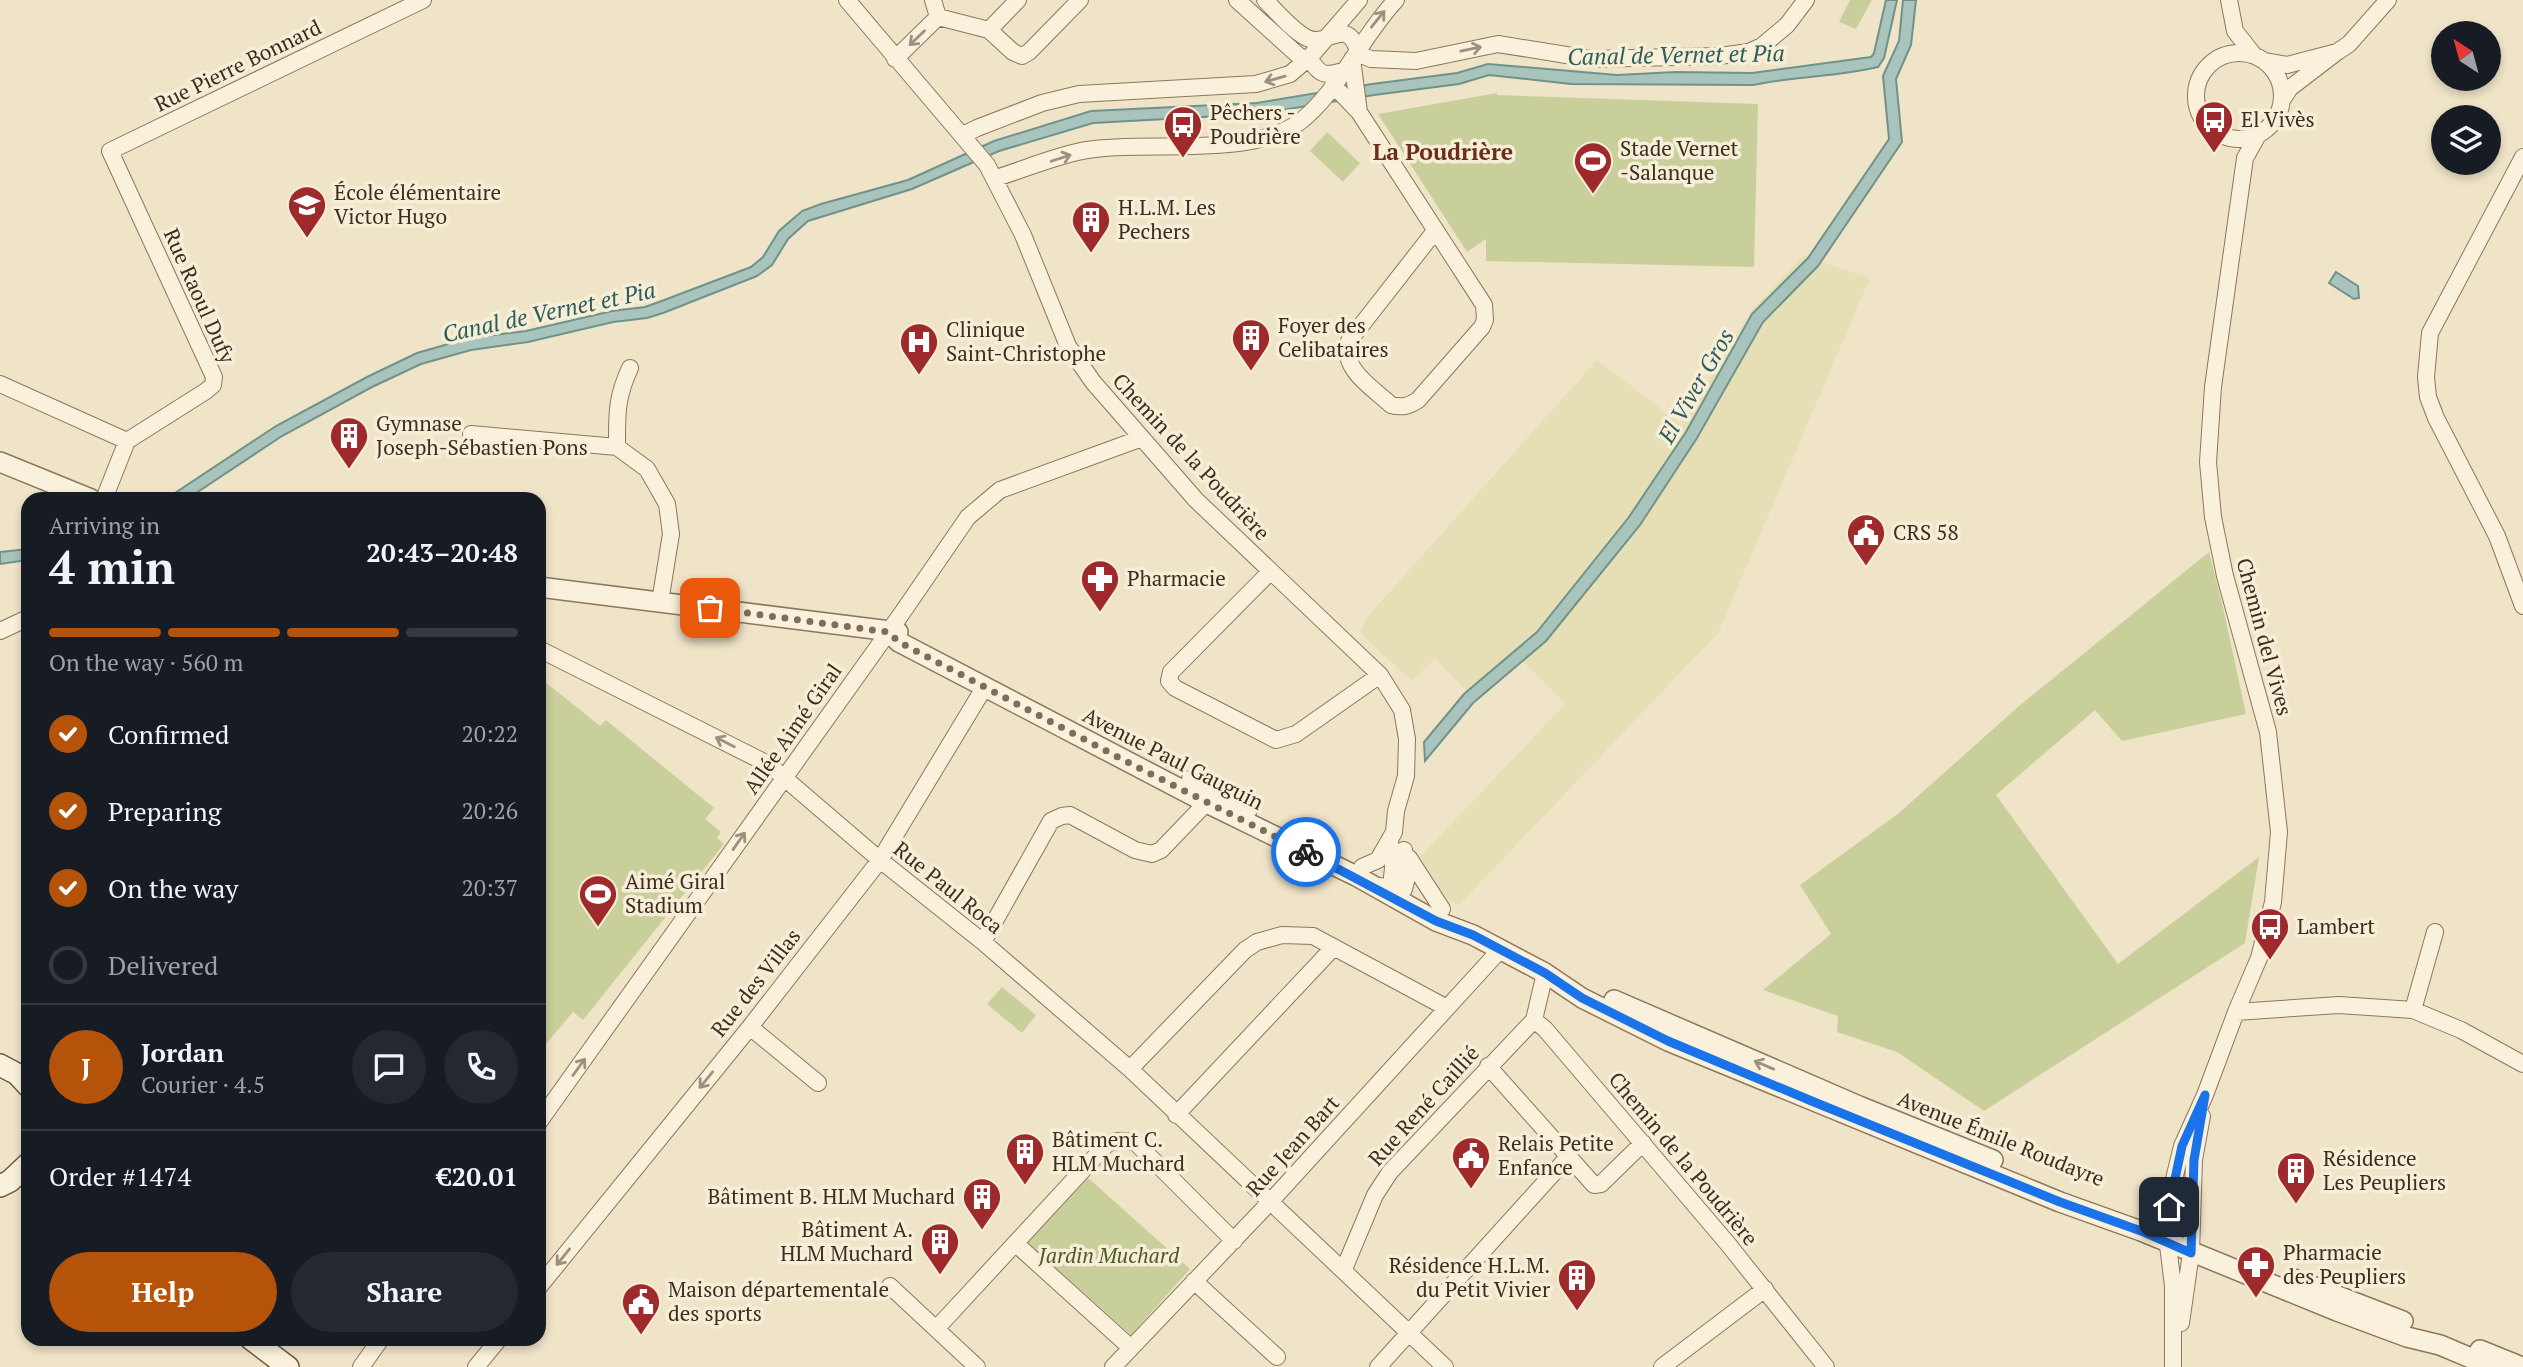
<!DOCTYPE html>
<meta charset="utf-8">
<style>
:root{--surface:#171b24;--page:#242831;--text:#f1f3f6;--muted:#9ea1a6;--line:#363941;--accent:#b45309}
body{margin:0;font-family:"PT Serif",serif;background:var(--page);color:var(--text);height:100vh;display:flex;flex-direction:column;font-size:26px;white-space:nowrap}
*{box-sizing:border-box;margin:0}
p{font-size:23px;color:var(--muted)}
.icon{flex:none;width:38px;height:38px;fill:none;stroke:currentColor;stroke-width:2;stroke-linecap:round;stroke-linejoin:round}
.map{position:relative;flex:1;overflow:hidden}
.drawer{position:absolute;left:21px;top:492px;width:525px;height:854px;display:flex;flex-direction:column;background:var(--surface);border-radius:21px;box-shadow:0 4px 10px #0003}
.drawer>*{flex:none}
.needle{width:46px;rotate:324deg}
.controls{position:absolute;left:2431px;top:21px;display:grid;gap:14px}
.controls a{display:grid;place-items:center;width:70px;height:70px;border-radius:50%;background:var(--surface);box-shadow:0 4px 10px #0003;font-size:35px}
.pin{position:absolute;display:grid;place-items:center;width:60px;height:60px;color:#fff;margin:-30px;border-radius:14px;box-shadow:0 4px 10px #0006}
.courier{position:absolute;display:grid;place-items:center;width:70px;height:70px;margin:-35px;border:5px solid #1a73e8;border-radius:50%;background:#fff;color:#222;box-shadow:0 2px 9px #0007}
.head em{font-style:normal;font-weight:800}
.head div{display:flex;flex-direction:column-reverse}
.head{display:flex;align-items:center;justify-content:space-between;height:119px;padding:0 28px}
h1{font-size:46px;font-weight:800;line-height:52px}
.bar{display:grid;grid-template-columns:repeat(4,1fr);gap:10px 7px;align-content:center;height:84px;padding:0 28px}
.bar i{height:9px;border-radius:5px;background:var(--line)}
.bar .selected{background:var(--accent)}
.bar p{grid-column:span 4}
.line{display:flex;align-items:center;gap:18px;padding:0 28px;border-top:2px solid var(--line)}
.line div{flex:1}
.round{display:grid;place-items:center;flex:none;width:74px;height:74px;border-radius:37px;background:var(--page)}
ol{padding:0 28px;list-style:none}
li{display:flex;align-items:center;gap:21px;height:77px}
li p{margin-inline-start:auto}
li .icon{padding:7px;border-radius:50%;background:var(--accent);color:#fff;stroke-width:4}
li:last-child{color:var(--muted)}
li i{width:38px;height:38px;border:4px solid var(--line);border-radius:50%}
.button{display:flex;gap:14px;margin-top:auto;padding:14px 28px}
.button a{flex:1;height:80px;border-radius:42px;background:var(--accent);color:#fff;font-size:28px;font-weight:800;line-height:80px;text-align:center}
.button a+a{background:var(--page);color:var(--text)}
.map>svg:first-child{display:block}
</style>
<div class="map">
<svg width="2523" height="1367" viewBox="0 0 2523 1367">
<rect width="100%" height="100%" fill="#f0e4c8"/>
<!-- farmland -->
<path fill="#e6deb5" d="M1803,256L1870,278L1718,633L1459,905L1448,900L1420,857L1565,704L1523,662L1477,701L1435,659L1411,681L1360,632L1368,616L1597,360L1681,424L1752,310Z"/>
<!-- green -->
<path fill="#c9cf9b" d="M1850,0H1872L1856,29L1839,22Z
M1497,93V95L1758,104L1754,267L1486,261V239L1467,252L1378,114Z
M1327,132L1360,163L1343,182L1310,151Z
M2209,552L2222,603L2246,714L2122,741L2095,710L1996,795L2118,964L2259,857L2245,943L1984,1111L1897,1052L1837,1032L1838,1016L1763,990L1831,934L1800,885L1899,813L2019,706Z
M539,677L600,726L606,720L714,808L705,819L721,832L717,838L724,844L583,1020L573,1012L545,1045L539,1040Z
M1002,987L1036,1015L1022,1033L987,1004Z
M1086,1176L1190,1269L1131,1335L1027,1242Z"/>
<!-- water -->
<path fill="#a9c4bc" stroke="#6f938a" stroke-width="2" d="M1886,0H1897L1884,58L1878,67C1837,77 1794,76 1753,85L1571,84L1489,75L1459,84L1374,95L1258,114L1093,123L999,151L912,189L808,221L788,239L772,265L757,276L663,313L647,318L613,322L528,342L471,350L421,364L372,387L282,436L187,499H166L276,426L367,377L417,353L469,338L526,331L612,311L645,307L659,302L751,267L763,257L779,231L802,211L821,204L908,180L994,141L1091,111L1257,103L1372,84L1457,73L1488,64L1617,75L1676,72L1752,73L1871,57L1874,53Z
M1903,0H1916L1911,45L1896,79L1902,142L1818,266L1763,322L1697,438L1640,525L1546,641L1473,703L1425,761L1424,742L1464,694L1537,632L1629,517L1686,432L1752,314L1808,258L1889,139L1883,76L1899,41Z
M2336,272L2358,286L2359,298L2354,299L2329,283Z
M28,549V560L0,564V552Z"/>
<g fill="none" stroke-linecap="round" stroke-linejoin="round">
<!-- minor casing -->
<g stroke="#8d765c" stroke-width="18">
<path id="minor" d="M847,0L987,165L1023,235L1068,346L1093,382L1196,500L1380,675L1402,710L1407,739L1406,776L1396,811L1394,832L1378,860L1362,867
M933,0L938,17
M1237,0L1300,57L1309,58C1321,76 1323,76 1344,71
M1265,0C1277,12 1292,30 1307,38C1328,48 1346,15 1358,51
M2229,0L2235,31L2253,54
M938,17L989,30L1013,52L1022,56L1029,52L1080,0
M989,30L1018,0
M2337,52L2349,44L2388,0
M2196 96a43 43 0 1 1 86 0a43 43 0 1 1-86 0Z
M1356,53L1371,59L1416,61L1498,44L1591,59L1719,56L1749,52L1762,46L1787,25L1806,0
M895,59L938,17
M1352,59L1359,112
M2265,61L2287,65L2337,52L2290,88L2282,100
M1333,85L1359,112L1484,305L1485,320L1482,327L1418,400C1409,406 1402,408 1391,405C1373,388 1340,369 1349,341L1435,231
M963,135L977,128L1042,103L1079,94L1256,84L1290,74L1309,58L1359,0
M2523,157L2430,333L2426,377L2428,397L2436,418L2497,536L2523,606
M996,178C1025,169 1057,155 1087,150C1151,139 1261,162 1309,114C1344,81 1363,35 1396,0
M0,384L127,441
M471,434L617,447L647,469L667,504L671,534L660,602
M617,447C617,415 616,398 630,368
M104,499L127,441L206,391L213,385L214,377L110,151L423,0
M1270,572L1171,672L1169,681L1175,688L1276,740L1296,734L1380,675
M0,631L28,618
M539,649L768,764L880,860L983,942L1130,1069L1445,1367
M1190,779C1205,792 1227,813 1249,810
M1390,841C1391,849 1393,858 1393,866C1393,878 1388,886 1396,896
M1409,858L1442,909
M1381,886L1392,890L1404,889L1408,874L1404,850
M983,942L1051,821L1062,816L1070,815L1135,850L1152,854L1161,850L1211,798
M2413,1010L2435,932
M2236,1012L2339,1005L2413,1010L2461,1030L2523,1064
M1534,1020L1545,1029L1728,1244L1826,1367
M1534,1020L1545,973
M750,1027L818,1083
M1488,1066L1594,1185L1601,1184L1643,1143
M1130,1069L1245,950L1257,942L1282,935L1313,936L1447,1008
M1176,1115L1334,947
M539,1122L902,613L968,517L1000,490L1142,438
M1016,1244L1131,1348
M1344,1269L1375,1195L1390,1172L1534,1020
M1194,1281L1277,1357
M890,1286L977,1367
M539,1287L750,1027L880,860L984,688
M2181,1323L2191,1253L2194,1160L2202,1116
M936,1329L1107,1144C1117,1139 1126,1140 1136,1143L1234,1241
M361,1367L381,1339
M476,1367L499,1339
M1113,1367L1270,1202L1500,950
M1378,1367L1568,1157
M1662,1367L1765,1289
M2173,1367V1286L2166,1229L2174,1179L2182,1146L2205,1095L2236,1012L2259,958L2273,902L2279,832L2268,732L2225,576L2213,517L2208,462L2213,387L2245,158L2258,135"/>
</g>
<!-- tertiary casing -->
<g stroke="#8d765c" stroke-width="22">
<path id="tertiary" d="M0,462L91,499
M539,587L898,632
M888,632L899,642L1207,803L1356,876L1436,921L1473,935L1545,973L1582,998L1668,1041L2060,1202L2141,1231L2337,1311L2407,1337L2440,1345L2492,1367
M1614,1000L1859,1106L1993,1160
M2294,1279L2403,1321
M2480,1350L2522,1367"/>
</g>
<!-- secondary casing -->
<g stroke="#6f573f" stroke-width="24">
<path id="secondary" d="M0,1065L17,1074L28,1086
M0,1186L10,1181L28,1164
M251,1339L288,1367"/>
</g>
<!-- minor -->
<use href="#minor" stroke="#faf1dc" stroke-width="16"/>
<!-- tertiary -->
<use href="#tertiary" stroke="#faf1dc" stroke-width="19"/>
<!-- secondary -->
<use href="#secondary" stroke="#faf1dc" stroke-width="21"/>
</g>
<!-- one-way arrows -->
<defs><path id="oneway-shaft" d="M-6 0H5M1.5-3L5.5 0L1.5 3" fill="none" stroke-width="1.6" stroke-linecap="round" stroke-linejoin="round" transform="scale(1.75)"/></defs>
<g stroke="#9c907e">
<use href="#oneway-shaft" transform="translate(1378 19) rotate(-51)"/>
<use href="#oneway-shaft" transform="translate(917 38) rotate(136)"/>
<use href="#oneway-shaft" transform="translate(1471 49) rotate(-12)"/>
<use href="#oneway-shaft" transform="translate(1275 79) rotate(164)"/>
<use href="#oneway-shaft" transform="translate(1061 158) rotate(-18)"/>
<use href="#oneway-shaft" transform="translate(725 742) rotate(-153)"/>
<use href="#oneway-shaft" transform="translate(739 841) rotate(-55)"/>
<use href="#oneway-shaft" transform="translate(1764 1065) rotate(-157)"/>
<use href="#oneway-shaft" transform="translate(579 1067) rotate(-54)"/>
<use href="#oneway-shaft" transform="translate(706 1080) rotate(129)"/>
<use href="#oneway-shaft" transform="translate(563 1257) rotate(129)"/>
</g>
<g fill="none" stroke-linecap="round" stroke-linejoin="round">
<!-- done -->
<path stroke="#7c6e5b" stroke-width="7" stroke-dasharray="0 12.6" d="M710,608L888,632L899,642L1137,767L1306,852"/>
<!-- route -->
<path stroke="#1a73e8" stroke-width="9" d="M1306,852L1436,921L1473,935L1545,973L1582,998L1668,1041L1814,1102L2060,1202L2141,1231L2191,1253L2194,1160L2205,1095L2182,1146L2169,1207"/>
</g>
<!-- icons -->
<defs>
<g id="bus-pin" transform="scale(2.0125)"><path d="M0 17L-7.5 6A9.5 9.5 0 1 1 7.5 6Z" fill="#9e2a2b" stroke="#f7eed8"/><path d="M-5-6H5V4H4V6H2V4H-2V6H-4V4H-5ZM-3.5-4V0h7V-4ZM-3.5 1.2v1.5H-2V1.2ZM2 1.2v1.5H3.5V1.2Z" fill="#fff"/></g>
<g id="stadium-pin" transform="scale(2.0125)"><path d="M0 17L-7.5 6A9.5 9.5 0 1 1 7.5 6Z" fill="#9e2a2b" stroke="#f7eed8"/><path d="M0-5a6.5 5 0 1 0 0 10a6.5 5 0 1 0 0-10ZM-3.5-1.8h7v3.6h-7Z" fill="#fff"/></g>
<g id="school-pin" transform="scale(2.0125)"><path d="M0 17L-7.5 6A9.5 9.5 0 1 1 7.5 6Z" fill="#9e2a2b" stroke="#f7eed8"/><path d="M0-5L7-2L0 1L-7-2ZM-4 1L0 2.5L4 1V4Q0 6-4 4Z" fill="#fff"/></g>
<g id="building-pin" transform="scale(2.0125)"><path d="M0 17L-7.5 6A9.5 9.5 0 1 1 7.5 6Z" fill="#9e2a2b" stroke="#f7eed8"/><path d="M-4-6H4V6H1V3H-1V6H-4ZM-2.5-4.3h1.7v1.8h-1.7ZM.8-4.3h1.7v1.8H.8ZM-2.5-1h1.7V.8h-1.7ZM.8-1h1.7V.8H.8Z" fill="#fff"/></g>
<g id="hospital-pin" transform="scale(2.0125)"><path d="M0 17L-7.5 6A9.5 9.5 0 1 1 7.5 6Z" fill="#9e2a2b" stroke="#f7eed8"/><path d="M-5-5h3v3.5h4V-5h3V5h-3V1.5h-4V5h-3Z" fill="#fff"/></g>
<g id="civic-pin" transform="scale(2.0125)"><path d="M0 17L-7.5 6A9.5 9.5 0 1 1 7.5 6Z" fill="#9e2a2b" stroke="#f7eed8"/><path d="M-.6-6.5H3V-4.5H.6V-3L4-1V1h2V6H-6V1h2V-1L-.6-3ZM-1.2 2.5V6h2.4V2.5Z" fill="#fff"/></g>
<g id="pharmacy-pin" transform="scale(2.0125)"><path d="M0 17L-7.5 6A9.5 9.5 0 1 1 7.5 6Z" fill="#9e2a2b" stroke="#f7eed8"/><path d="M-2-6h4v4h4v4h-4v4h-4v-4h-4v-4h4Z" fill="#fff"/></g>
</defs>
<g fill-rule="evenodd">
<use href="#bus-pin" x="2214" y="120"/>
<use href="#bus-pin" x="1183" y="125"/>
<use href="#stadium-pin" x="1593" y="161"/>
<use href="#school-pin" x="307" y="205"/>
<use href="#building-pin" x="1091" y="220"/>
<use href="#building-pin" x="1251" y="338"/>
<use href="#hospital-pin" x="919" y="342"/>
<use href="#building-pin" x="349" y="436"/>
<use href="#civic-pin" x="1866" y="533"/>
<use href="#pharmacy-pin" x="1100" y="579"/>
<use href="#stadium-pin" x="598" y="894"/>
<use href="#bus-pin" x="2270" y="927"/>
<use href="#building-pin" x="1025" y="1152"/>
<use href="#civic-pin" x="1471" y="1156"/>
<use href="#building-pin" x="2296" y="1171"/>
<use href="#building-pin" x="982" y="1197"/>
<use href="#building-pin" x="940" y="1242"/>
<use href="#pharmacy-pin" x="2256" y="1265"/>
<use href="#building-pin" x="1577" y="1278"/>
<use href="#civic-pin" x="641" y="1302"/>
</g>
<g text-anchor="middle" stroke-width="7" stroke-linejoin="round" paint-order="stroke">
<!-- street labels -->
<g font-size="21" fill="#3d2e20" stroke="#f7eed8">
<text transform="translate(238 66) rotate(-26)" y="7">Rue Pierre Bonnard</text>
<text transform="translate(199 296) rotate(66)" y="7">Rue Raoul Dufy</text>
<text transform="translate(1191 457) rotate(47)" y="7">Chemin de la Poudrière</text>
<text transform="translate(2264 637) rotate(75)" y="7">Chemin del Vives</text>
<text transform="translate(793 729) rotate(-55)" y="7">Allée Aimé Giral</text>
<text transform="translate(1173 759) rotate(27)" y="7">Avenue Paul Gauguin</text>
<text transform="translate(948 888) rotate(39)" y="7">Rue Paul Roca</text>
<text transform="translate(756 983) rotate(-52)" y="7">Rue des Villas</text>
<text transform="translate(1424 1106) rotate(-48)" y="7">Rue René Caillié</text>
<text transform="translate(2001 1139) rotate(22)" y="7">Avenue Émile Roudayre</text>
<text transform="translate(1293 1146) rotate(-48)" y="7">Rue Jean Bart</text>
<text transform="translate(1683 1159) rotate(50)" y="7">Chemin de la Poudrière</text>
</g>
<!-- poi labels -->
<g font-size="21" fill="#3d2e20" stroke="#f7eed8" text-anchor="start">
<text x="1210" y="120">Pêchers -<tspan x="1210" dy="24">Poudrière</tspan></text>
<text x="2241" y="127">El Vivès</text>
<text x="1620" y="156">Stade Vernet<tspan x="1620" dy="24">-Salanque</tspan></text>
<text x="334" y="200">École élémentaire<tspan x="334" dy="24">Victor Hugo</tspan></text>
<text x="1118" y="215">H.L.M. Les<tspan x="1118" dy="24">Pechers</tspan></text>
<text x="1278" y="333">Foyer des<tspan x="1278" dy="24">Celibataires</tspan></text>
<text x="946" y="337">Clinique<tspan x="946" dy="24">Saint-Christophe</tspan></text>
<text x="376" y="431">Gymnase<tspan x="376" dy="24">Joseph-Sébastien Pons</tspan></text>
<text x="1893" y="540">CRS 58</text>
<text x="1127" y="586">Pharmacie</text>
<text x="625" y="889">Aimé Giral<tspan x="625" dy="24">Stadium</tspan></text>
<text x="2297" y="934">Lambert</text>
<text x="1052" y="1147">Bâtiment C.<tspan x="1052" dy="24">HLM Muchard</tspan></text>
<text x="1498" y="1151">Relais Petite<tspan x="1498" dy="24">Enfance</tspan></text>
<text x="2323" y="1166">Résidence<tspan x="2323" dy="24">Les Peupliers</tspan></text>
<text x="955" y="1204" text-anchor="end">Bâtiment B. HLM Muchard</text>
<text x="913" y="1237" text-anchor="end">Bâtiment A.<tspan x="913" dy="24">HLM Muchard</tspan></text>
<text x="2283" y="1260">Pharmacie<tspan x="2283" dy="24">des Peupliers</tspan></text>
<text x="1550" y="1273" text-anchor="end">Résidence H.L.M.<tspan x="1550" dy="24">du Petit Vivier</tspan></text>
<text x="668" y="1297">Maison départementale<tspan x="668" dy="24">des sports</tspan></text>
</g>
<!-- park labels -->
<g font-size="21" font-style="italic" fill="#4d5a26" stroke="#f7eed8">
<text x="1109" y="1263">Jardin Muchard</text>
</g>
<!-- water labels -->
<g font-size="23" font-style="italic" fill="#2f5d5a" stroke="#f7eed8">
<text transform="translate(1676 55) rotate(-1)" y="8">Canal de Vernet et Pia</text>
<text transform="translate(549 312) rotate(-12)" y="8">Canal de Vernet et Pia</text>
<text transform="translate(1696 386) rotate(-60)" y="8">El Viver Gros</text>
</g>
<!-- neighbourhood labels -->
<g font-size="23" font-weight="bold" fill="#6b2e1e" stroke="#f7eed8">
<text x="1443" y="160">La Poudrière</text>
</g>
</g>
</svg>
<div class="controls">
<a><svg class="needle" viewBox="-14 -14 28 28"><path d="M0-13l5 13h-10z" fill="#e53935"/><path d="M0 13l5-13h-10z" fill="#9ea1a6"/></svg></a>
<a><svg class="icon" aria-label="layers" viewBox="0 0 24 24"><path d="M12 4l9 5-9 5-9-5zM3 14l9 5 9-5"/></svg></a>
</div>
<div class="pin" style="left:710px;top:608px;background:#ea580c"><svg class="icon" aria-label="bag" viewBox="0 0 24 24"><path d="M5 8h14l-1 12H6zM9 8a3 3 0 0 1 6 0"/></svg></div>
<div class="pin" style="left:2169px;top:1207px;background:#1f2937"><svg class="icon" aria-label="home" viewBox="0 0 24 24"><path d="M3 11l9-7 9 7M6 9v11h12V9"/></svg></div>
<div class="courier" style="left:1306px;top:852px"><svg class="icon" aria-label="bike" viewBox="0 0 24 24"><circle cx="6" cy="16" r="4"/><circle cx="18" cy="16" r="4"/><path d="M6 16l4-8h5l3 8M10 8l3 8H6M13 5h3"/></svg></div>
<section class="drawer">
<div class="head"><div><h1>4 min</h1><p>Arriving in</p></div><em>20:43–20:48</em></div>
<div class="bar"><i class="selected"></i><i class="selected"></i><i class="selected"></i><i></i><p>On the way · 560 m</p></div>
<ol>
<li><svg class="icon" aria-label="check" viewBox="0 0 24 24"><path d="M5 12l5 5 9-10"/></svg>Confirmed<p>20:22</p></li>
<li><svg class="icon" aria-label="check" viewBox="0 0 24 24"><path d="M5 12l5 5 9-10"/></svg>Preparing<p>20:26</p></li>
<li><svg class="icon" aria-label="check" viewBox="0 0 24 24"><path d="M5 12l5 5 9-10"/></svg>On the way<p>20:37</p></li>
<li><i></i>Delivered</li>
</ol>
<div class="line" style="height:126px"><b class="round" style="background:var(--accent);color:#fff">J</b><div><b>Jordan</b><p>Courier · 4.5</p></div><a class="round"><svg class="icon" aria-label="chat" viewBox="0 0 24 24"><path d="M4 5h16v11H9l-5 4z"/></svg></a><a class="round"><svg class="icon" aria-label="phone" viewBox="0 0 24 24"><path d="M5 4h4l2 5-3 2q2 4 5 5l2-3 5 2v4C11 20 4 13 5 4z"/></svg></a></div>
<div class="line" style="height:91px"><div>Order #1474</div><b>€20.01</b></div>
<div class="button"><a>Help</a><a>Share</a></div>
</section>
</div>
